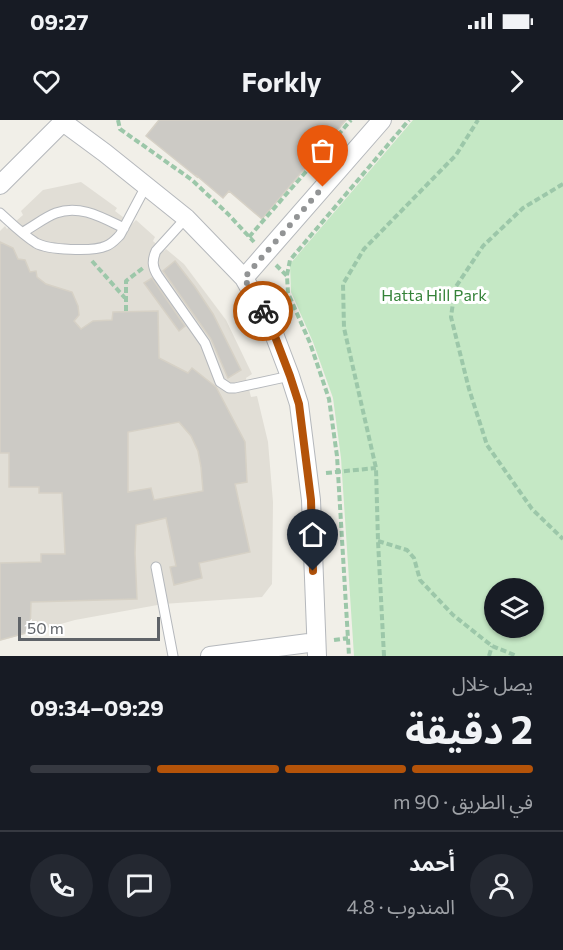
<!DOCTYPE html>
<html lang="ar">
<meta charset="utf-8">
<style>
:root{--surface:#171b24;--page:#242831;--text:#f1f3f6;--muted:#9ea1a6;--line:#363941;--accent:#b45309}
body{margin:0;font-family:Commissioner,"Noto Sans Arabic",sans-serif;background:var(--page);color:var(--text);direction:rtl;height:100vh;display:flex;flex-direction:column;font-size:22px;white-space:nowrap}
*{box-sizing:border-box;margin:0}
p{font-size:20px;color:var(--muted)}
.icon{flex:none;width:33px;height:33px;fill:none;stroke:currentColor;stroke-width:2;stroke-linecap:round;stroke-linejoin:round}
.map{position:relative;height:536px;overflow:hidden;direction:ltr}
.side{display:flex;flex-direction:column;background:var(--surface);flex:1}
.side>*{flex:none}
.controls{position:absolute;left:484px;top:458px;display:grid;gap:12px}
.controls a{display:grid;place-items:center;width:60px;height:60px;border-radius:50%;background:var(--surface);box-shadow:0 2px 4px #0004;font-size:30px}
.scale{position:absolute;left:18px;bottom:15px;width:142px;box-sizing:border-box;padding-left:6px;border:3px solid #5f6368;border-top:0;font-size:16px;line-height:21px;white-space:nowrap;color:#5f6368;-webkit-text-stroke:4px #fff;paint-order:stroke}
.pin{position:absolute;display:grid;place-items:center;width:51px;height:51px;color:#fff;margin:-62px -26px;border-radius:50% 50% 50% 0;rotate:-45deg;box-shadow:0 0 6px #0007}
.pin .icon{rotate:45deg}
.courier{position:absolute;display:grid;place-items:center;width:60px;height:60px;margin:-30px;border:4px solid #b45309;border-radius:50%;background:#fff;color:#222;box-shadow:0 2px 8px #0007}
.summary em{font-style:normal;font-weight:700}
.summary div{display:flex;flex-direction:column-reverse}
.summary{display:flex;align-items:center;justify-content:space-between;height:102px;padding:0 30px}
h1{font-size:39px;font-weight:700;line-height:45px}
.bar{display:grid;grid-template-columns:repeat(4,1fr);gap:9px 6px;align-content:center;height:72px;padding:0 30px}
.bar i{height:8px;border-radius:4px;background:var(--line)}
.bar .active{background:var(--accent)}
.bar p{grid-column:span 4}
.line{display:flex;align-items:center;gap:15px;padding:0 30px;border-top:2px solid var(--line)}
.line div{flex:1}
.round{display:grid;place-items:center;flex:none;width:63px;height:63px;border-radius:32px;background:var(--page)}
.status{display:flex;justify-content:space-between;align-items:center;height:42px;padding:0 30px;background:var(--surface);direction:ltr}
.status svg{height:16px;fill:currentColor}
header{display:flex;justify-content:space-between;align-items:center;height:78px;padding:0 30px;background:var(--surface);font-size:27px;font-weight:700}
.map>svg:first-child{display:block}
</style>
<div class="status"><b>09:27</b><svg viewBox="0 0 49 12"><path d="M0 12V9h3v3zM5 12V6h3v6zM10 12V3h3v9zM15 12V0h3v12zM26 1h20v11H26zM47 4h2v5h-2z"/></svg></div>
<header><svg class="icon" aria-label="forward" viewBox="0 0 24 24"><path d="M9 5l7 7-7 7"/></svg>Forkly<svg class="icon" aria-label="heart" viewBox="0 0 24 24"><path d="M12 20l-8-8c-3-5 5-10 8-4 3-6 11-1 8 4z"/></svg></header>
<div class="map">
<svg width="563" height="536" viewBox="0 0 563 536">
<rect width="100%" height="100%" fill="#f1efe8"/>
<!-- education -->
<path fill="#e1ded6" d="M81,62L117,88L115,91L132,104L136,100L155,117L153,121L164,131L166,129L184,144L226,200L252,254L246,258L251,277L257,276L268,322L273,382L272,464L262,477L163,484L75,500L0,521V111L5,106L7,109L23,95L21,91L43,70Z"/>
<!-- green -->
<path fill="#c5e8c5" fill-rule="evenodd" d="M413,0H563V536H354L341,338L333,278L313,222L291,172L290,144ZM495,468H534V507H495Z"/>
<!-- building -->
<path fill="#cccac5" stroke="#d6d1c6" stroke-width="1.5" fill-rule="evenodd" d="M159,0H346L262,99L229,71L223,78L197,56V57L146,16Z
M0,122L13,128L18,139L25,140L30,152L36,151L37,157L46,164L72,172L78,186L79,195L74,201L81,209L93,201L112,200L113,192L158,191L159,238L188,253L192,248L216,267L245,322L247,362L235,364L250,432L199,443L202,458L174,465L170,447L176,446L166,398L136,405L135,433L137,479L31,482L30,512L0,520V443L41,442V434H65L62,373H39V367H9V333H0ZM179,302L191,316L198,331L201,347L203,371L154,380L151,368L128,372V312Z
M175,141L195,167L213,194L241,250L228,258L211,219L163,151Z
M152,158L185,206L179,211L144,163Z"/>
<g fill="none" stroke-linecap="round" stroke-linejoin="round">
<!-- lane casing -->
<g stroke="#b5b8bc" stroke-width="11">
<path id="lane" d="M0,93C11,103 23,115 36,123C48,130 93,132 106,126C112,124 116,119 120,115L146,66
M186,98L156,131C152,140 152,147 158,156L205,223L220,262L229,268H235L290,256
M23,112C34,106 45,97 56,93C80,84 103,98 124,108
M156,447L173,536"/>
</g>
<!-- street casing -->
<g stroke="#b5b8bc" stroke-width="20">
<path id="street" d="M63,2L105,33L186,98L244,158L271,206L290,256L299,284L311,380L317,536
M0,65L65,0
M244,158L382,0
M210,536L316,522"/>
</g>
<!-- path -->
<path stroke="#9cc7a9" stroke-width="4" stroke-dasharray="6 3" stroke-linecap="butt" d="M118,0L120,9L192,60L228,94L254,122
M563,64L523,88L483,126L455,168L451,197L469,269L487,325L532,389L563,419
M249,117L351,0
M92,141L125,178
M276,145L287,156L288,173L310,223L329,279L337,336L349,536
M287,155L290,140L409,0
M126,191V161L143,148
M326,353L376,348
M378,421L407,430L414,438L420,460L453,495L492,526L517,536
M334,520L348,518
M384,536L378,421L376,348L344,208L343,164L364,129L456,35L478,0
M489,536L492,526"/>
<!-- lane -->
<use href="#lane" stroke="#fff" stroke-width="9"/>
<!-- street -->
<use href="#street" stroke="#fff" stroke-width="18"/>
</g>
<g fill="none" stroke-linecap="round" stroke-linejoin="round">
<!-- done -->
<path stroke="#929495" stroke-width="6" stroke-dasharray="0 10.8" d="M263,191L244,158L323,67"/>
<!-- route -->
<path stroke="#b45309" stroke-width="8" d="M263,191L271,206L290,256L299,284L311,380L313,451"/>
</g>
<g text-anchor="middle" stroke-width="6" stroke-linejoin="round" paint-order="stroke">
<!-- park labels -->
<g font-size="16" fill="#348238" stroke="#fff">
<text x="434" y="181">Hatta Hill Park</text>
</g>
</g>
</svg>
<div class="controls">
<a><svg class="icon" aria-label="layers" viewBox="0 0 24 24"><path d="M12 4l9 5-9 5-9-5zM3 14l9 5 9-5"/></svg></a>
</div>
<div class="scale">50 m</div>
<div class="pin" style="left:323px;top:67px;background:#ea580c"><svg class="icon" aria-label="bag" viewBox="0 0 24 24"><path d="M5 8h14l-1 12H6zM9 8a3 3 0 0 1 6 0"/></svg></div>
<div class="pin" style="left:313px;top:451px;background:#1f2937"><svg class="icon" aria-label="home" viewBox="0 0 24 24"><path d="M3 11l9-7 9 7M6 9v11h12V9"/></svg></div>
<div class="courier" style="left:263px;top:191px"><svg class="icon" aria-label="bike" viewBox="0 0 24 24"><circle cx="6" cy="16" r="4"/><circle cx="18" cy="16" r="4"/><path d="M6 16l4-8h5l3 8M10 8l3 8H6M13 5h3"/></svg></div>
</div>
<section class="side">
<div class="summary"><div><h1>2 دقيقة</h1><p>يصل خلال</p></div><em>09:29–09:34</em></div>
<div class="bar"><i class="active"></i><i class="active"></i><i class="active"></i><i></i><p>في الطريق · 90 m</p></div>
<div class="line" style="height:108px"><a class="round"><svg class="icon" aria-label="person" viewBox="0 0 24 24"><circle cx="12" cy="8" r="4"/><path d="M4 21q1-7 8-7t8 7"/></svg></a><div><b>أحمد</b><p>المندوب · 4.8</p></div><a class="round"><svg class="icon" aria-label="chat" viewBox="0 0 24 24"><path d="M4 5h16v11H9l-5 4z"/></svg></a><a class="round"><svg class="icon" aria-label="phone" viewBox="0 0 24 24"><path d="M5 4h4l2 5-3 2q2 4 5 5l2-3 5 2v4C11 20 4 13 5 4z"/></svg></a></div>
</section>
